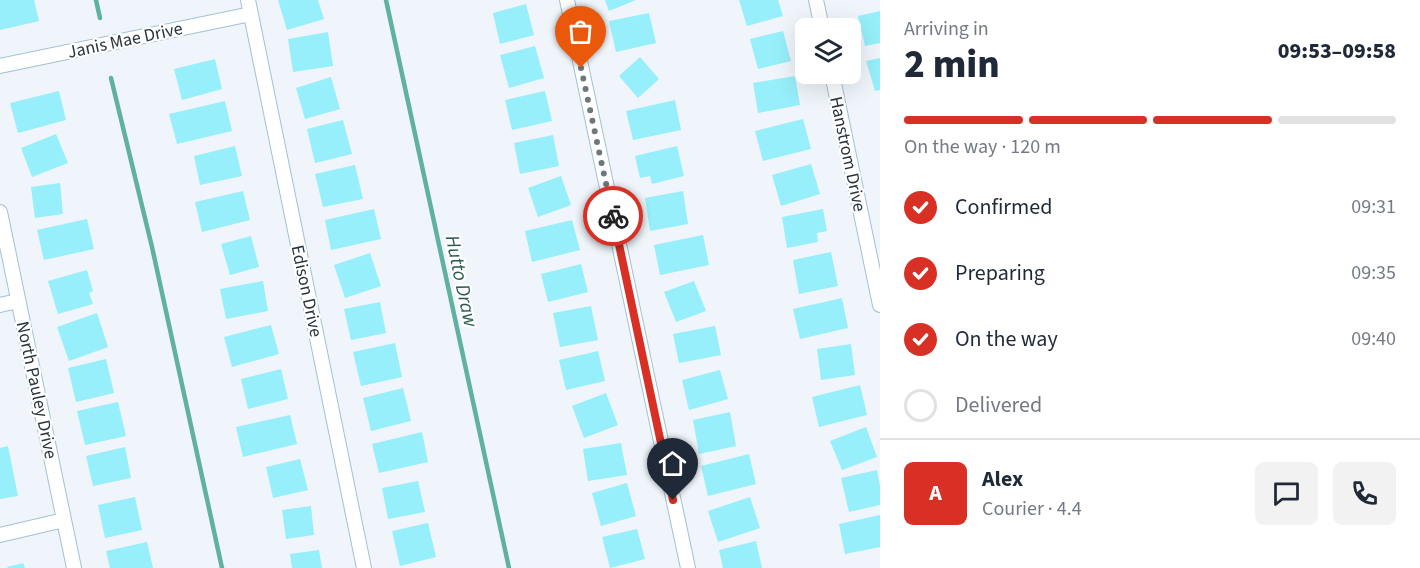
<!DOCTYPE html>
<meta charset="utf-8">
<style>
:root{--surface:#fff;--page:#f2f2f3;--text:#1f2937;--muted:#747a83;--line:#e0e1e3;--accent:#d93025}
body{margin:0;font-family:"Source Sans 3",sans-serif;background:var(--page);color:var(--text);height:100vh;display:flex;flex-direction:column;font-size:22px;white-space:nowrap}
*{box-sizing:border-box;margin:0}
p{font-size:20px;color:var(--muted)}
.icon{flex:none;width:33px;height:33px;fill:none;stroke:currentColor;stroke-width:2;stroke-linecap:round;stroke-linejoin:round}
.map{position:relative;flex:1;overflow:hidden}
.sheet{display:flex;flex-direction:column;background:var(--surface);width:540px}
.sheet>*{flex:none}
.tools{position:absolute;left:795px;top:18px;display:grid;gap:12px}
.tools a{display:grid;place-items:center;width:66px;height:66px;border-radius:9px;background:var(--surface);box-shadow:0 6px 24px #0002;font-size:30px}
.pin{position:absolute;display:grid;place-items:center;width:51px;height:51px;color:#fff;margin:-62px -26px;border-radius:50% 50% 50% 0;rotate:-45deg;box-shadow:0 0 6px #0007}
.pin .icon{rotate:45deg}
.courier{position:absolute;display:grid;place-items:center;width:60px;height:60px;margin:-30px;border:4px solid #d93025;border-radius:50%;background:#fff;color:#222;box-shadow:0 2px 8px #0007}
.head em{font-style:normal;font-weight:800}
.head div{display:flex;flex-direction:column-reverse}
.head{display:flex;align-items:center;justify-content:space-between;height:102px;padding:0 24px}
h1{font-size:39px;font-weight:800;line-height:45px}
.bar{display:grid;grid-template-columns:repeat(4,1fr);gap:9px 6px;align-content:center;height:72px;padding:0 24px}
.bar i{height:8px;border-radius:4px;background:var(--line)}
.bar .on{background:var(--accent)}
.bar p{grid-column:span 4}
.line{display:flex;align-items:center;gap:15px;padding:0 24px;border-top:2px solid var(--line)}
.line div{flex:1}
.round{display:grid;place-items:center;flex:none;width:63px;height:63px;border-radius:9px;background:var(--page)}
ol{padding:0 24px;list-style:none}
li{display:flex;align-items:center;gap:18px;height:66px}
li p{margin-inline-start:auto}
li .icon{padding:6px;border-radius:50%;background:var(--accent);color:#fff;stroke-width:4}
li:last-child{color:var(--muted)}
li i{width:33px;height:33px;border:3px solid var(--line);border-radius:50%}
main{display:flex;flex:1;min-height:0}
.map>svg:first-child{display:block}
</style>
<main>
<div class="map">
<svg width="880" height="568" viewBox="0 0 880 568">
<rect width="100%" height="100%" fill="#eff5fa"/>
<g fill="none" stroke-linecap="round" stroke-linejoin="round">
<!-- stream -->
<path stroke="#60b1a0" stroke-width="4.5" d="M96,0L100,18
M386,0L509,568
M111,78L152,247L222,568"/>
</g>
<!-- building -->
<path fill="#96effa" d="M0,0H34L39,21L0,30Z
M278,0H318L324,19L287,30Z
M605,0H636L609,11Z
M739,0H778L783,16L747,26Z
M526,4L534,35L500,44L493,13Z
M880,11V43L865,46L858,16Z
M649,13L656,43L616,52L609,21Z
M783,31L791,61L758,69L750,39Z
M328,32L333,66L293,72L288,39Z
M535,46L544,78L509,88L500,55Z
M640,57L659,79L638,98L619,76Z
M880,58V90L875,91L866,61Z
M215,59L222,89L182,100L174,69Z
M795,76L800,105L758,113L753,83Z
M331,77L340,109L305,119L296,88Z
M59,91L66,120L18,133L10,103Z
M545,91L552,121L512,130L505,100Z
M675,100L681,130L633,140L626,111Z
M225,101L232,131L177,144L169,114Z
M803,119L811,149L763,161L755,131Z
M343,120L352,154L315,163L307,129Z
M56,134L68,163L32,177L21,148Z
M553,135L559,166L520,174L514,143Z
M235,146L242,176L200,185L194,156Z
M677,146L684,176L652,184L650,176L640,178L635,156Z
M811,164L820,194L781,206L772,175Z
M355,165L363,199L323,207L315,174Z
M561,176L571,205L538,217L528,188Z
M60,183L63,214L35,218L31,187Z
M243,191L250,220L202,232L195,202Z
M683,191L688,224L650,231L645,198Z
M374,209L381,239L331,250L325,220Z
M823,209L827,231L817,233L818,242L787,248L782,217Z
M87,219L94,249L44,260L37,230Z
M572,220L580,250L532,262L525,231Z
M703,235L709,265L660,275L654,245Z
M251,236L259,267L230,275L221,244Z
M831,252L838,286L799,294L793,260Z
M370,253L381,286L345,298L334,265Z
M581,264L588,292L548,302L541,274Z
M87,270L93,291L89,293L93,304L58,314L48,281Z
M263,281L268,311L226,319L220,289Z
M694,281L706,311L676,322L664,292Z
M842,298L848,328L800,339L793,309Z
M380,302L386,333L351,340L344,309Z
M591,306L598,340L560,347L553,313Z
M97,313L108,347L69,361L57,327Z
M271,325L279,354L232,367L224,337Z
M715,326L721,355L679,363L673,334Z
M395,343L402,377L361,386L353,352Z
M851,344L855,375L821,380L817,349Z
M598,351L605,381L566,390L559,360Z
M106,359L114,393L76,402L68,368Z
M281,369L288,399L248,409L241,379Z
M720,370L728,399L689,410L682,380Z
M860,385L867,415L819,427L812,397Z
M403,388L411,421L371,431L363,398Z
M606,393L618,425L584,438L572,406Z
M118,402L126,436L85,445L77,411Z
M730,412L736,446L699,454L693,420Z
M290,415L297,444L243,457L236,427Z
M866,427L877,457L842,470L830,441Z
M422,432L428,462L379,473L372,444Z
M621,443L627,475L588,481L583,449Z
M8,446L18,496L0,499V448Z
M125,447L131,478L93,486L86,456Z
M749,454L756,484L708,496L701,466Z
M300,459L308,490L273,498L266,467Z
M877,470L880,486V505L849,512L841,478Z
M418,481L425,512L388,519L382,488Z
M627,483L636,516L601,526L592,493Z
M135,497L142,530L105,538L98,505Z
M750,497L760,528L718,542L708,511Z
M311,506L314,535L286,539L282,510Z
M880,515V547L845,554L839,524Z
M428,523L436,557L400,566L392,531Z
M637,529L645,559L610,568L602,537Z
M756,541L762,568H723L719,550Z
M147,542L153,568H110L106,551Z
M319,550L322,568H292L290,554Z
M23,563L25,568H8L7,567Z"/>
<g fill="none" stroke-linecap="round" stroke-linejoin="round">
<!-- street casing -->
<g stroke="#a2c1d6" stroke-width="16">
<path id="street" d="M248,0L364,568
M567,0L688,568
M816,0L822,28
M0,66L251,14
M832,74L880,305
M0,212L74,568
M0,305L18,301
M0,535L64,520"/>
</g>
<!-- street -->
<use href="#street" stroke="#fff" stroke-width="14"/>
</g>
<g fill="none" stroke-linecap="round" stroke-linejoin="round">
<!-- done -->
<path stroke="#6d787e" stroke-width="6" stroke-dasharray="0 10.8" d="M581,68L613,216"/>
<!-- route -->
<path stroke="#d93025" stroke-width="8" d="M613,216L673,500"/>
</g>
<g text-anchor="middle" stroke-width="4.5" stroke-linejoin="round" paint-order="stroke">
<!-- street labels -->
<g font-size="18" fill="#27343c" stroke="#fff">
<text transform="translate(125 40) rotate(-12)" y="6">Janis Mae Drive</text>
<text transform="translate(848 154) rotate(78)" y="6">Hanstrom Drive</text>
<text transform="translate(307 291) rotate(78)" y="6">Edison Drive</text>
<text transform="translate(37 390) rotate(78)" y="6">North Pauley Drive</text>
</g>
<!-- water labels -->
<g font-size="20" font-style="italic" fill="#2a594d" stroke="#fff">
<text transform="translate(462 281) rotate(78)" y="7">Hutto Draw</text>
</g>
</g>
</svg>
<div class="tools">
<a><svg class="icon" aria-label="layers" viewBox="0 0 24 24"><path d="M12 4l9 5-9 5-9-5zM3 14l9 5 9-5"/></svg></a>
</div>
<div class="pin" style="left:581px;top:68px;background:#ea580c"><svg class="icon" aria-label="bag" viewBox="0 0 24 24"><path d="M5 8h14l-1 12H6zM9 8a3 3 0 0 1 6 0"/></svg></div>
<div class="pin" style="left:673px;top:500px;background:#1f2937"><svg class="icon" aria-label="home" viewBox="0 0 24 24"><path d="M3 11l9-7 9 7M6 9v11h12V9"/></svg></div>
<div class="courier" style="left:613px;top:216px"><svg class="icon" aria-label="bike" viewBox="0 0 24 24"><circle cx="6" cy="16" r="4"/><circle cx="18" cy="16" r="4"/><path d="M6 16l4-8h5l3 8M10 8l3 8H6M13 5h3"/></svg></div>
</div>
<section class="sheet">
<div class="head"><div><h1>2 min</h1><p>Arriving in</p></div><em>09:53–09:58</em></div>
<div class="bar"><i class="on"></i><i class="on"></i><i class="on"></i><i></i><p>On the way · 120 m</p></div>
<ol>
<li><svg class="icon" aria-label="check" viewBox="0 0 24 24"><path d="M5 12l5 5 9-10"/></svg>Confirmed<p>09:31</p></li>
<li><svg class="icon" aria-label="check" viewBox="0 0 24 24"><path d="M5 12l5 5 9-10"/></svg>Preparing<p>09:35</p></li>
<li><svg class="icon" aria-label="check" viewBox="0 0 24 24"><path d="M5 12l5 5 9-10"/></svg>On the way<p>09:40</p></li>
<li><i></i>Delivered</li>
</ol>
<div class="line" style="height:108px"><b class="round" style="background:var(--accent);color:#fff">A</b><div><b>Alex</b><p>Courier · 4.4</p></div><a class="round"><svg class="icon" aria-label="chat" viewBox="0 0 24 24"><path d="M4 5h16v11H9l-5 4z"/></svg></a><a class="round"><svg class="icon" aria-label="phone" viewBox="0 0 24 24"><path d="M5 4h4l2 5-3 2q2 4 5 5l2-3 5 2v4C11 20 4 13 5 4z"/></svg></a></div>
</section>
</main>
